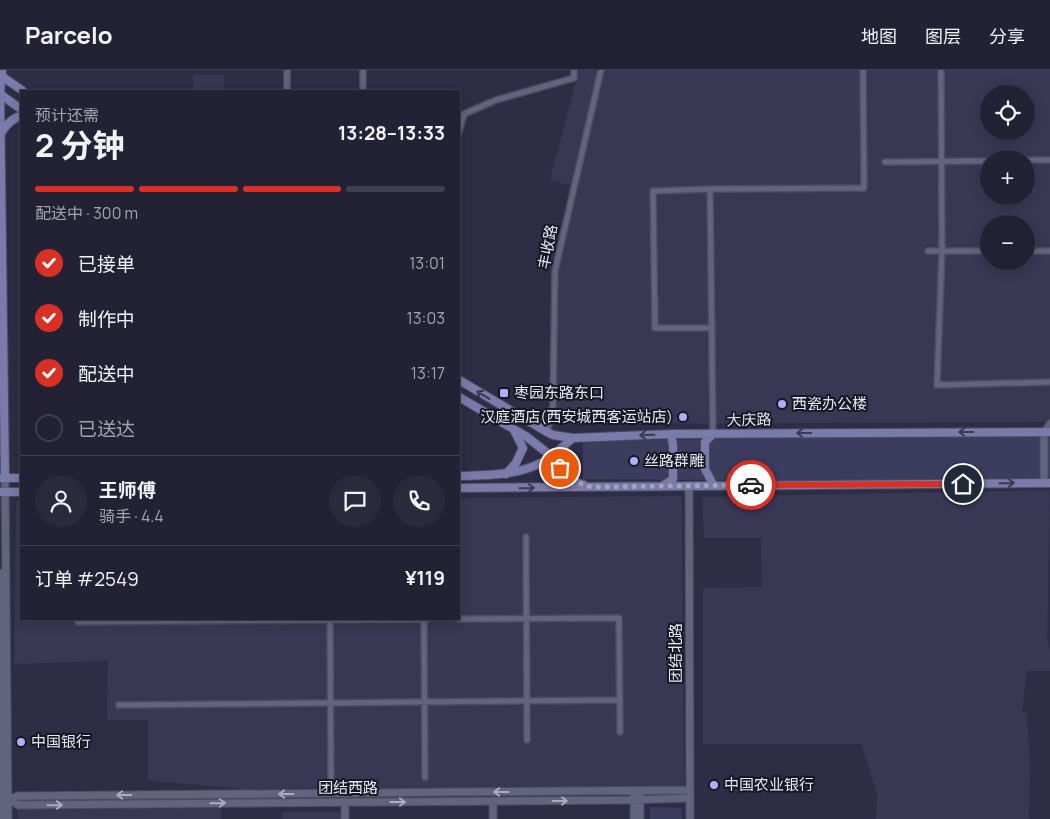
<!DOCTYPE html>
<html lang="zh">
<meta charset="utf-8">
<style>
:root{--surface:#222234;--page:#2a2a3c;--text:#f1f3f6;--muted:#a2a4ac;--line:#3f3f4f;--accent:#d93025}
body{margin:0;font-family:Manrope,"Noto Sans SC",sans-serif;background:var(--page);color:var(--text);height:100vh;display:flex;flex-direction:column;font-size:19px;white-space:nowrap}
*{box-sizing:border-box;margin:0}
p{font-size:16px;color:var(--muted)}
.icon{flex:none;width:28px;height:28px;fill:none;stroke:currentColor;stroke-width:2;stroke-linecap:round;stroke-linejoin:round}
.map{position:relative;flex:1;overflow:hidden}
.drawer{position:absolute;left:20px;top:20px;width:440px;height:530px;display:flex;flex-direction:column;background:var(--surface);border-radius:0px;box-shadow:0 2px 12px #0003,0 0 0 1px var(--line)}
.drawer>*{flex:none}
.fabs{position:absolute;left:980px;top:15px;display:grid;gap:10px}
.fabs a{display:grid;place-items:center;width:55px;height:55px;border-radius:50%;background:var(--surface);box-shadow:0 2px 12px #0003,0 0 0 1px var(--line);font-size:25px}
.pin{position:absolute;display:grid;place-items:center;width:42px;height:42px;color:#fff;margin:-21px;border:2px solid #fff;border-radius:50%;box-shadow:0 1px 5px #0007}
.courier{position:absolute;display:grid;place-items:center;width:50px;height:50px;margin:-25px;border:4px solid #d93025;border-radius:50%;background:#fff;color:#222;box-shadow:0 1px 6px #0007}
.headline em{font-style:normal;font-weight:700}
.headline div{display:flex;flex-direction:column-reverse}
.headline{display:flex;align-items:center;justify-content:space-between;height:85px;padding:0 15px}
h1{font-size:32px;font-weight:700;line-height:38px}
.bar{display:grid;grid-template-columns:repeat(4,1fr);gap:8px 5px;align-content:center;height:60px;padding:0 15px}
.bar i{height:6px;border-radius:4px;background:var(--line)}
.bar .current{background:var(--accent)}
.bar p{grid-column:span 4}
.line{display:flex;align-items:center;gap:12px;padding:0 15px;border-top:1px solid var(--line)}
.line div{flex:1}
.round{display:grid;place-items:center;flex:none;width:52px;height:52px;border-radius:26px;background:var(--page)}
ol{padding:0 15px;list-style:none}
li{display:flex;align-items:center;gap:15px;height:55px}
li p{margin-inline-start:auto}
li .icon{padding:5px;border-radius:50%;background:var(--accent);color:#fff;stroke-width:4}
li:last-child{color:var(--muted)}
li i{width:28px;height:28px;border:2px solid var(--line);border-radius:50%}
header{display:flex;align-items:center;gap:30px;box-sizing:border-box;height:70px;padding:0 25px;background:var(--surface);border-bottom:1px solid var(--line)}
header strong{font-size:24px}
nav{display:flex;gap:28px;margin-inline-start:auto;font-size:18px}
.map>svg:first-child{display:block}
</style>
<header>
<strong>Parcelo</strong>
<nav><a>地图</a><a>图层</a><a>分享</a></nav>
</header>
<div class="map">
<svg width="1050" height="749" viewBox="0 0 1050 749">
<rect width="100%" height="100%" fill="#2d2e45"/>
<!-- built -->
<path fill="#383854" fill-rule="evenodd" d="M579,0H601L574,116L550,110Z
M605,0H1050V352L560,354L555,348L558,200ZM989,24H1026V61H989ZM989,89H1026V126H989ZM989,154H1026V191H989Z
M193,5H224V21H193Z
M1050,420L1047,572L1050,579V601H1027L1022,642L1027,643L1030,696L1029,749H876L877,724L861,674H703V518L762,517L761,468H704L702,427Z
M682,426L684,717L245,719L148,711V650H107L108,591L14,594L16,431H21V549H459V428Z
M221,736V749H18V738Z
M282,742H341V749H282Z"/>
<!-- green -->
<path fill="#3c3c5f" d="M1050,364V413L583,409V371Z
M650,737L681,738L682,749H650Z"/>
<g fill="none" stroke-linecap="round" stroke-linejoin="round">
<!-- street casing -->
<g stroke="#4c4c60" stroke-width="8">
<path id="street" d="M363,0V21
M941,0L942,181L937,315L1050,312
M287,21V0
M459,62L464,44L496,30L574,8V0
M1026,90H1050
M885,92L989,91
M710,119L864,118L863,0
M928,181H989
M1026,181H1050
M712,258H655L653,121L710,119L713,364
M547,362L553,335L555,201L601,0
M1044,362L1050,353
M526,467L527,670
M330,549L331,708
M424,549L425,707
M459,549L619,548L620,662
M78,552L428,549
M119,635L620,630"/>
</g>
<!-- secondary casing -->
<g stroke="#4c4c60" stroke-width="9">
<path id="secondary" d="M5,408L8,749
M1044,413V362
M689,416L690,749
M0,503L2,749
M640,724V749
M634,726V749
M0,729H8L18,726L690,720
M8,729L18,735L628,730L690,728
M493,731V749
M345,732V749"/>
</g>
<!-- primary casing -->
<g stroke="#4c4c60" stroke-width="10">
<path id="primary" d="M2,0L0,24L5,408
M0,5L23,21
M0,24L21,39
M1,63C6,55 12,48 21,46
M459,310L547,362L553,365L573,368L671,364L1050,362
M459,327L527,367L546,382L570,410L584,415
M713,364L705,372V399L714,416
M506,404L516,393L523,378L514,360
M459,406C488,405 516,406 543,392C554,386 563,376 573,368
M1,408H21
M664,415L673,409V375L671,364
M459,418L1050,413
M0,422H21"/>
</g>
<!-- street -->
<use href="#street" stroke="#62637e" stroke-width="5"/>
<!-- secondary -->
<use href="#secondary" stroke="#62637e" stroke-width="7"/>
<!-- primary -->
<use href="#primary" stroke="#7b7bab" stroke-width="8"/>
</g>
<!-- one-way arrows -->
<defs><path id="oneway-shaft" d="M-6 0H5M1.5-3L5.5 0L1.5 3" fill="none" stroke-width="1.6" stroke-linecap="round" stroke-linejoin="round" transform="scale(1.25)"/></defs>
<g stroke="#3a3a52">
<use href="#oneway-shaft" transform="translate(483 325) rotate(-149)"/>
<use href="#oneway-shaft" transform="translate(966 362) rotate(180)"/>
<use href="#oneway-shaft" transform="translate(804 363) rotate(180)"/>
<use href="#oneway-shaft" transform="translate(647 365) rotate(178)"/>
<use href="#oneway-shaft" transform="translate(1007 413) rotate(-1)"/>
<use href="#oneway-shaft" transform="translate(527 418) rotate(-1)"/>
</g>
<g stroke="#abacc1">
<use href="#oneway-shaft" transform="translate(501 722) rotate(180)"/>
<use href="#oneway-shaft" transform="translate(286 724) rotate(180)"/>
<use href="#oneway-shaft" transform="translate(124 725) rotate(180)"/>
<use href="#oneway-shaft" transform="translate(560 731)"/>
<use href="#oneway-shaft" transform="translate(398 732)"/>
<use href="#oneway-shaft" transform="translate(218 733) rotate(-1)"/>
<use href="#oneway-shaft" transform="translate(55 735) rotate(-1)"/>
</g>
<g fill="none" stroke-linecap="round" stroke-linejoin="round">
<!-- done -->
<path stroke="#a5a6b9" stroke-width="5" stroke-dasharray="0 9" d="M560,398L570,410L591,417L751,415"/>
<!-- route -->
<path stroke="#d93025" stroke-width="6" d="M751,415L963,414"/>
</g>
<!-- markers -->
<g fill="#aeaefb" stroke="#171722" stroke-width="2">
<rect x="499" y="318" width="10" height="10" rx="2.5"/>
<circle cx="782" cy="334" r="5"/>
<circle cx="683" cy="347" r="5"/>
<circle cx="634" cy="391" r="5"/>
<circle cx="21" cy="672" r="5"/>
<circle cx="714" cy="715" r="5"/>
</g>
<g text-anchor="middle" stroke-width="4" stroke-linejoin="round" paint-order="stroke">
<!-- street labels -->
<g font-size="15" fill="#e6e7f7" stroke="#171722">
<text transform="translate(548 177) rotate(-79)" y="5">丰收路</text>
<text transform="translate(749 350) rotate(-1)" y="5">大庆路</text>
<text transform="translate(676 583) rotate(-90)" y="5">团结北路</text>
<text x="348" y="723">团结西路</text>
</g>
<!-- poi labels -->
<g font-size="15" fill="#e6e7f7" stroke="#171722" text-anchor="start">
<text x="514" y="328">枣园东路东口</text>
<text x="792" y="339">西瓷办公楼</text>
<text x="673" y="352" text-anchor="end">汉庭酒店(西安城西客运站店)</text>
<text x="644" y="396">丝路群雕</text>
<text x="31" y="677">中国银行</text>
<text x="724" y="720">中国农业银行</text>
</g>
</g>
</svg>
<div class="fabs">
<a><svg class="icon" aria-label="locate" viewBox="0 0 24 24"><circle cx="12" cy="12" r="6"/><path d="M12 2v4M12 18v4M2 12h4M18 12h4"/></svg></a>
<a>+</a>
<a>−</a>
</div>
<div class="pin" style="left:560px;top:398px;background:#ea580c"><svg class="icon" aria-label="bag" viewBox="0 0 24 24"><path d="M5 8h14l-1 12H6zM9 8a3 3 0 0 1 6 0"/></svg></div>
<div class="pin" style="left:963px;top:414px;background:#1f2937"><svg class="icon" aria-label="home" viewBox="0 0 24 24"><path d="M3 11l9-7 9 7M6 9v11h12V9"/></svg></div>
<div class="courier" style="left:751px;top:415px"><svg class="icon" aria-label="car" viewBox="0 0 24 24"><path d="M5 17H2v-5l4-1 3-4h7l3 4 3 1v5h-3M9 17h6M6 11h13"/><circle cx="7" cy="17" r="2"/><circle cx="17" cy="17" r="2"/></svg></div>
<section class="drawer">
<div class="headline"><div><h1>2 分钟</h1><p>预计还需</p></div><em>13:28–13:33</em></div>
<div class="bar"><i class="current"></i><i class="current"></i><i class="current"></i><i></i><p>配送中 · 300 m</p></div>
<ol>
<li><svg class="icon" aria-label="check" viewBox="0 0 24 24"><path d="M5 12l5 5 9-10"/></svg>已接单<p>13:01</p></li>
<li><svg class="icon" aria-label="check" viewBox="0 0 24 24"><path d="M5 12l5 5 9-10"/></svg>制作中<p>13:03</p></li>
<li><svg class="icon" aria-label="check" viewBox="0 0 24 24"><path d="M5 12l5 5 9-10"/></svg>配送中<p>13:17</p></li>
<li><i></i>已送达</li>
</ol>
<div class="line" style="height:90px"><a class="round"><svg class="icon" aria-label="person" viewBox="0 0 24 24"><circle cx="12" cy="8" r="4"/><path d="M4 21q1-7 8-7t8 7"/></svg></a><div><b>王师傅</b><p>骑手 · 4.4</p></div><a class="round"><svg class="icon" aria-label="chat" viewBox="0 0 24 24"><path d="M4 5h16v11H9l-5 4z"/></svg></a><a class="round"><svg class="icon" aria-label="phone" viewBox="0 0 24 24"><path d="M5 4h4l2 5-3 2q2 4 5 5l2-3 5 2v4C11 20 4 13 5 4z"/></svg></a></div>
<div class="line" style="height:65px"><div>订单 #2549</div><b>¥119</b></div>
</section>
</div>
